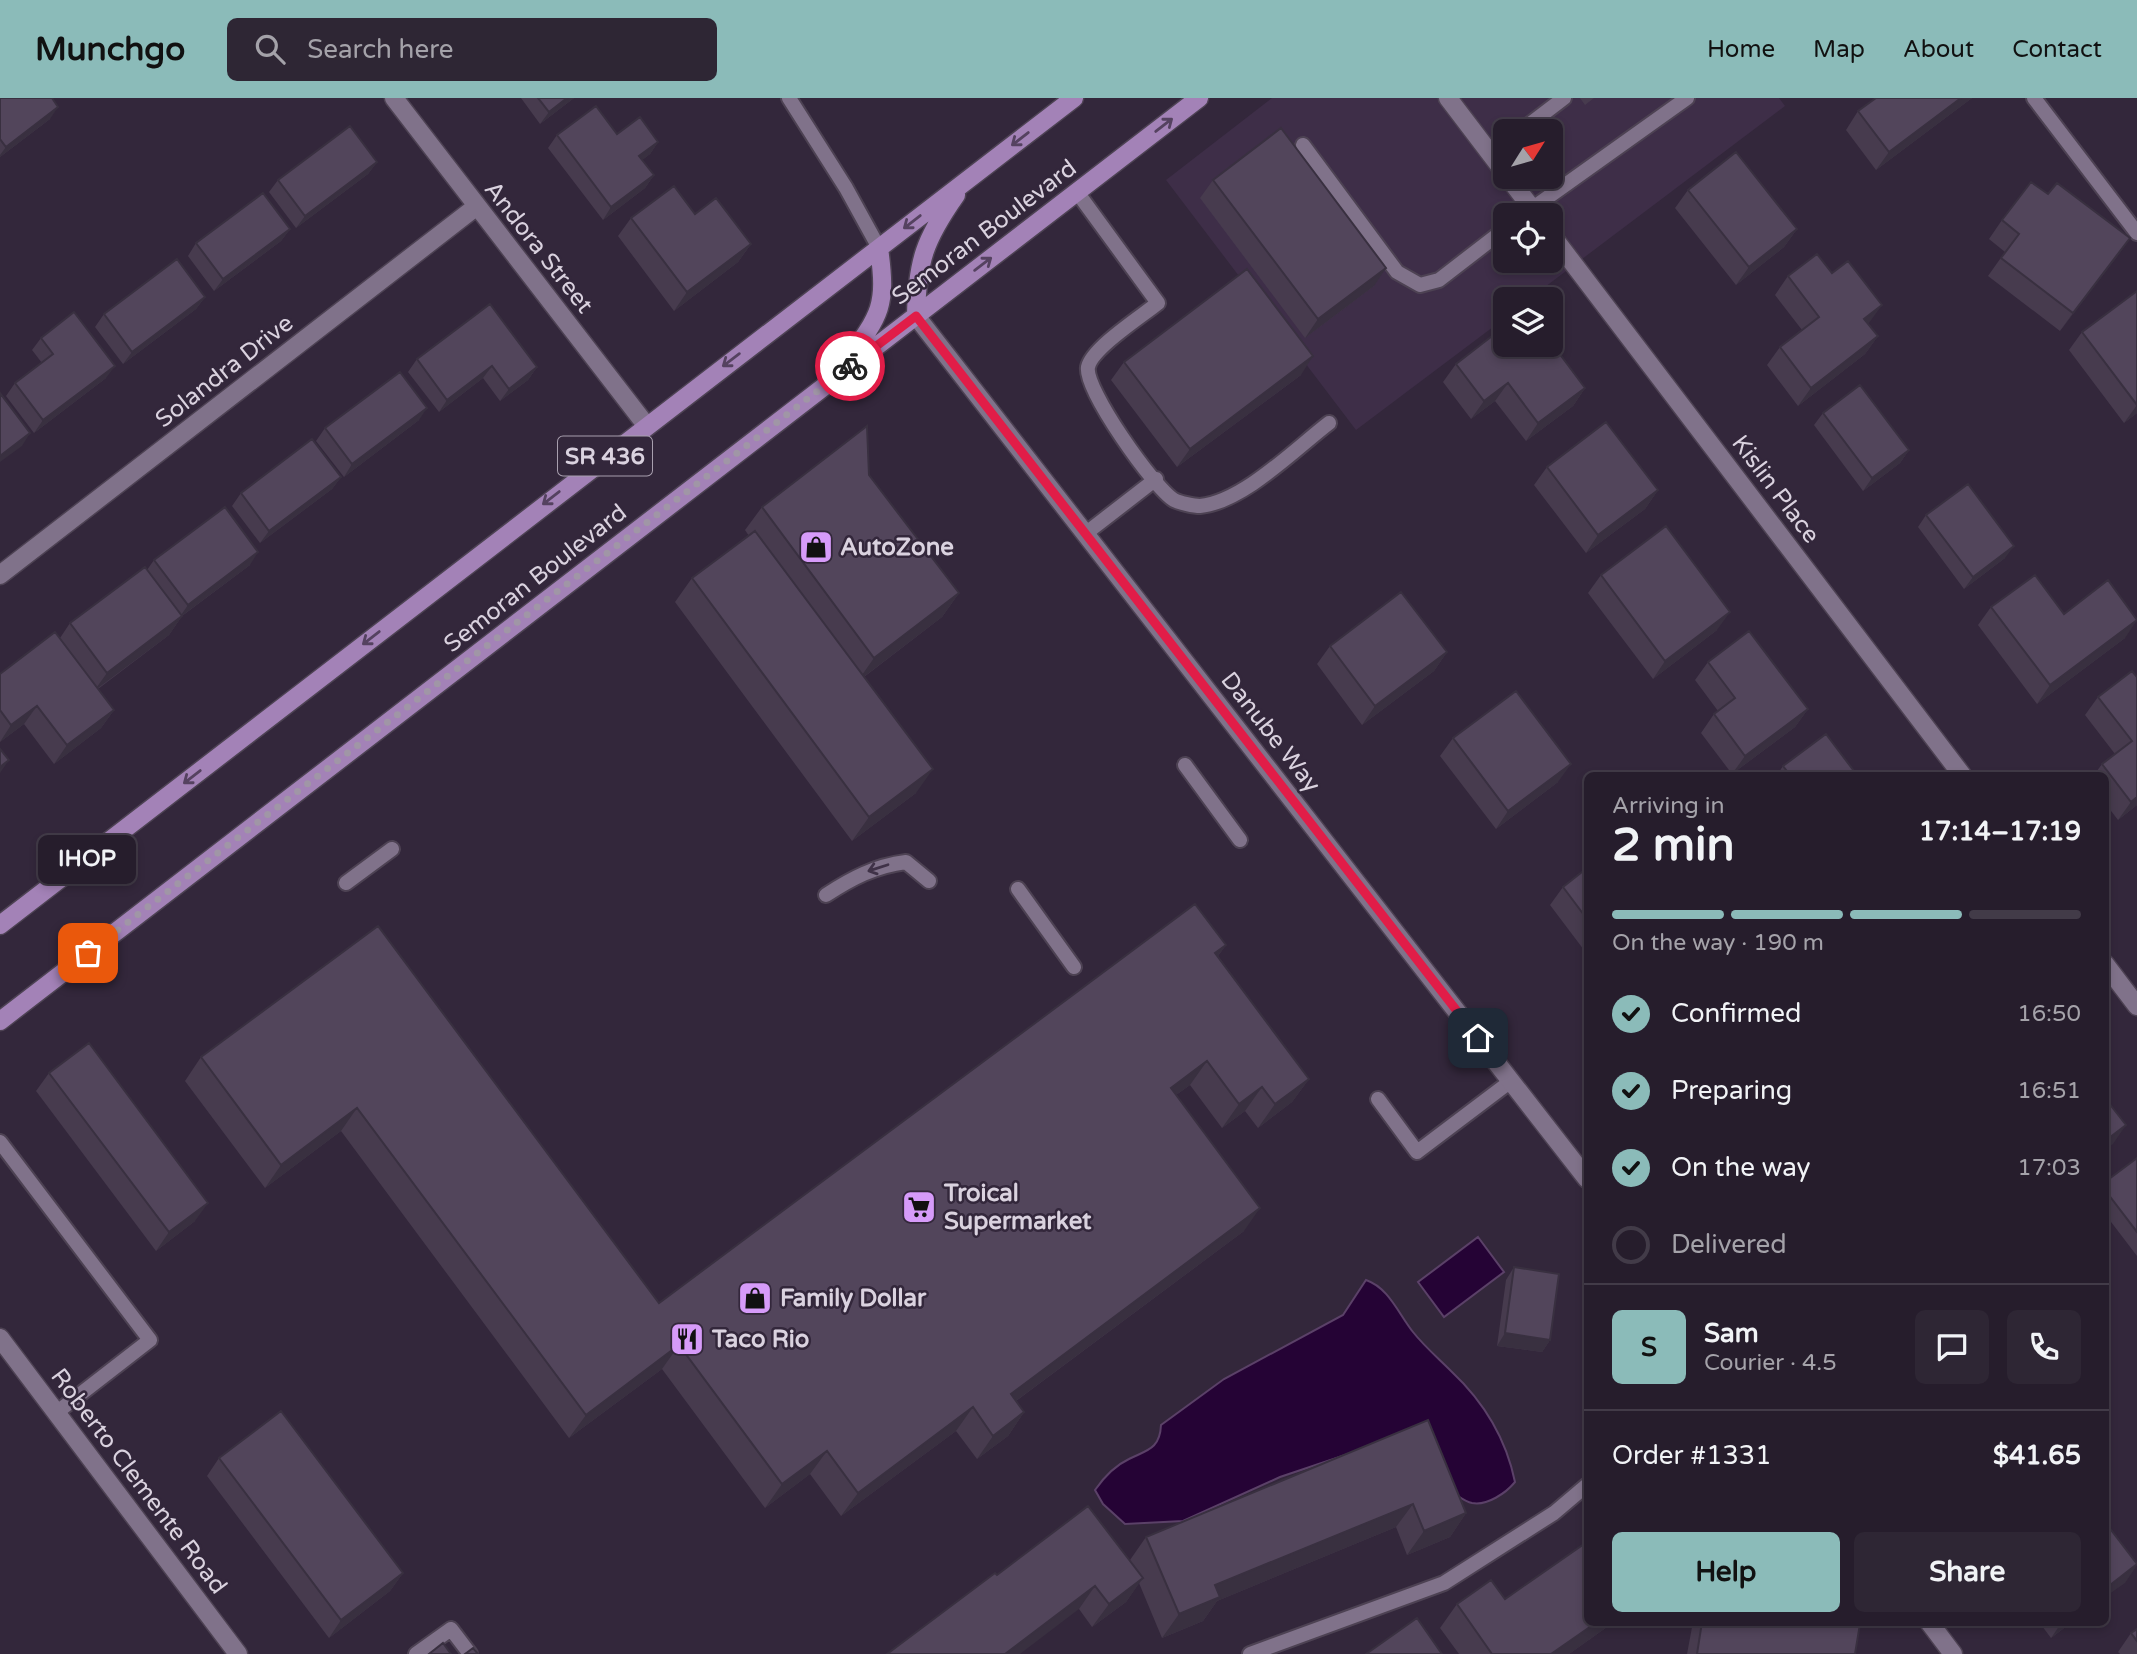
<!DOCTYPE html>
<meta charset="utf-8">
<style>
:root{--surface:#261d2c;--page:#2e2634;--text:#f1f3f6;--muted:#a4a2a9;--line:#423b48;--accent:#8bbbb9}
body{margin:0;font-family:"Varela Round",sans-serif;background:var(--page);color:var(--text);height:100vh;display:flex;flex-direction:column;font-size:26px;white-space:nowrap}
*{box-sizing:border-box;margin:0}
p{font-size:23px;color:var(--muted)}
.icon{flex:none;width:38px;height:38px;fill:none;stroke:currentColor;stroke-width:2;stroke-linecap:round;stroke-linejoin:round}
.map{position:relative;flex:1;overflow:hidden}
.drawer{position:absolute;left:1584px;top:674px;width:525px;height:854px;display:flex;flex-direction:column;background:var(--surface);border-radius:10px;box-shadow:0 4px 10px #0003,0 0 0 2px var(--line)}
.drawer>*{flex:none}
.needle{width:46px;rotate:53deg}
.fabs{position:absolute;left:1493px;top:21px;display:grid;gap:14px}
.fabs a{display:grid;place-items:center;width:70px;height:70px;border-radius:10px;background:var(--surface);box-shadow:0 4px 10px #0003,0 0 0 2px var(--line);font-size:35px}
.pin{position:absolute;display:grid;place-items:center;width:60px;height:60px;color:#fff;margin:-30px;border-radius:14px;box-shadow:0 4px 10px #0006}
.courier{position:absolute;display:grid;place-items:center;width:70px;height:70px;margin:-35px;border:5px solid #e11d48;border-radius:50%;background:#fff;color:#222;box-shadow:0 2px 9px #0007}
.bubble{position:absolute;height:49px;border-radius:10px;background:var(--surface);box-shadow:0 4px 10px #0003,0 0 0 2px var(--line);font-size:23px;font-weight:700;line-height:49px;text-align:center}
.summary em{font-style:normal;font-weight:700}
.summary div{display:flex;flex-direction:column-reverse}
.summary{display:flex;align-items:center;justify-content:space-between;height:119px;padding:0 28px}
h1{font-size:46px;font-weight:700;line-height:52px}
.bar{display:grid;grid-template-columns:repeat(4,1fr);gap:10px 7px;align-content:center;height:84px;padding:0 28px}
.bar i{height:9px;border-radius:5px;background:var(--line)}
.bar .active{background:var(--accent)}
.bar p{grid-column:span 4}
.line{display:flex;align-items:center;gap:18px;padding:0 28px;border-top:2px solid var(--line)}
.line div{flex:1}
.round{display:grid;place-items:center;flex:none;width:74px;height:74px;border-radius:10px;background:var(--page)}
ol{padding:0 28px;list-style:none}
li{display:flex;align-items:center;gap:21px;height:77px}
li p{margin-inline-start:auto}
li .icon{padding:7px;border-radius:50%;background:var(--accent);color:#111;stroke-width:4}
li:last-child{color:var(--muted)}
li i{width:38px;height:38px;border:4px solid var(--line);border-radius:50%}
.action{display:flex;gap:14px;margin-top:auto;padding:14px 28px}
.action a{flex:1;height:80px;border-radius:10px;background:var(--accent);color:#111;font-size:28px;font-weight:700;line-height:80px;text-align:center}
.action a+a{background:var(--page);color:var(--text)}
header{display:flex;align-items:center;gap:42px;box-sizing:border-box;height:98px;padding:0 35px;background:var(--accent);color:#111}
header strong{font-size:33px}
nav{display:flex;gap:38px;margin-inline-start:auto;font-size:24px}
.search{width:490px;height:63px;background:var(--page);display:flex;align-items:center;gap:18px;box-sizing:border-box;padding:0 24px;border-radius:10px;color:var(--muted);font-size:26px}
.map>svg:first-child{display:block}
</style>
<header>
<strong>Munchgo</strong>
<div class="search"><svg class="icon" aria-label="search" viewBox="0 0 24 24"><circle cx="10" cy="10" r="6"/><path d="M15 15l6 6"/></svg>Search here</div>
<nav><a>Home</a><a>Map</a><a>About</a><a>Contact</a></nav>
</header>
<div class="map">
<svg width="2137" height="1556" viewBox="0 0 2137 1556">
<rect width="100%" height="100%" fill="#33273b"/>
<!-- built -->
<path fill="#3e2e48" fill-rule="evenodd" d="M1272,0H1779L1785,8L1529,201H1505V220L1356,332L1166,82ZM1505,33H1550V79H1505ZM1505,117H1550V163H1505Z"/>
<!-- water -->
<path fill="#250335" stroke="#5b4168" stroke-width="2" d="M1478,1139L1504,1174L1444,1219L1418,1184Z
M1366,1182C1389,1190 1398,1215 1413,1234C1424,1248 1438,1260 1451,1273C1484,1304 1506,1340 1515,1384C1506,1395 1487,1408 1472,1405C1451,1400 1413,1356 1396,1340L1280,1379L1183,1423L1125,1426L1103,1406L1095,1392C1104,1379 1114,1368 1129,1361C1147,1352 1160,1351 1161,1327L1224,1281L1343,1217Z"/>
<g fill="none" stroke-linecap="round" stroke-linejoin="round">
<!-- service casing -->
<g stroke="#4d4253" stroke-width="18">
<path id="service" d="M789,0L846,90L879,150
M2034,0L2137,135
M1521,33L1564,0
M1303,47L1397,174L1420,187L1439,182L1505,131
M1491,57L1505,45
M1077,94L1158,205C1142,218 1092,250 1088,269C1084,291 1154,390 1174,402C1180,405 1194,408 1200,408C1243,404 1295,351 1329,325
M1523,117L1687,0
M1085,436L1156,381
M1185,667L1240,742
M346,785L392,751
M1018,791L1074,869
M826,797C852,780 875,768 906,764L929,783
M1378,1001L1417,1054L1511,983
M0,1044L150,1242L56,1315
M416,1556L451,1531L470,1556
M1250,1556L1444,1485L1554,1415L1587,1387"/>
</g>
<!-- minor casing -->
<g stroke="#4d4253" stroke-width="21">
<path id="minor" d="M394,0L646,327
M1448,0L1505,75
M1508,79L1537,117
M1550,135L1962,677
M0,477L477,108
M2105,866L2137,908"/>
</g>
<!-- tertiary casing -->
<g stroke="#4d4253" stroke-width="21">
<path id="tertiary" d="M916,218L1587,1081
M0,1240L238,1556
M1929,1524L1953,1556"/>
</g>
<!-- primary casing -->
<g stroke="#4d4253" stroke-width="21">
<path id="primary" d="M916,218C917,163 925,141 956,97
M847,262C881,216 887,208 879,150
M0,827L1074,0
M0,923L1199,0"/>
</g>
<!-- service -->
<use href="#service" stroke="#80728a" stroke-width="14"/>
<!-- minor -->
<use href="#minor" stroke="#80728a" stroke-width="18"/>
<!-- tertiary -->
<use href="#tertiary" stroke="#80728a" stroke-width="18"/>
<!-- primary -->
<use href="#primary" stroke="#a382b7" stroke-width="18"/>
</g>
<!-- wall -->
<path fill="#473b4e" d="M0,0L50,21L0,59Z
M521,0H574L540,26Z
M1580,0H1594L1585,7Z
M1972,0L1876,72L1846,32L1858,13Z
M617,36L658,44L650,56L642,62L654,77L645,90L603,122L548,50L557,37Z
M377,64L368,76L296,130L269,94L278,82Z
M1213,82L1374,188L1305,240L1200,100Z
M1688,92L1797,131L1784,149L1736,187L1675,110Z
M2048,96L2130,140L2060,233L1988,178L2005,154L1989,141L2002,122Z
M695,116L751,146L738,164L674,213L618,138L631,120Z
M290,131L281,143L214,193L188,158L196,145Z
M1788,178L1868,226L1878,238L1865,256L1798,308L1767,267L1780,249L1802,232L1775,197Z
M2137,193V315L2124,325L2069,252L2082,234Z
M205,199L196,211L123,266L95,229L104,216Z
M41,240L106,280L34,335L6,298L15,285L42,265L32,252Z
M417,261L537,269L528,282L500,303L483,280L439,314L408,274Z
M1124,264L1301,277L1177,369L1111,282Z
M1456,266L1585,290L1573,308L1526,343L1495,303L1471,321L1443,284Z
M1823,315L1909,352L1900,365L1863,393L1814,327Z
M419,322L344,379L316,343L325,330Z
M1547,369L1658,392L1645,411L1586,455L1534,387Z
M869,377L959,495L942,519L864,579L916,695L852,743L675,504L692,480L749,438L745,432L762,409Z
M341,379L332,391L260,445L232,408L241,395Z
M1926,417L2005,460L1964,491L1918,429Z
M154,462L250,467L182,518L169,537L98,591L114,612L101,630L54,666L24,626L0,644V576L60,540L70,525L147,472Z
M1601,477L1717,532L1653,581L1588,495Z
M1991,509L2064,516L2125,540L2037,606L1978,527Z
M1330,548L1447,554L1434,573L1362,627L1317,566Z
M1708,564L1808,611L1795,629L1732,676L1701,635L1714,616L1718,613L1695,582Z
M2137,579V707L2118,722L2105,705V677H2094L2102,666L2115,656L2085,617L2098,599Z
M1453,640L1558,684L1496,731L1440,658Z
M1783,668L1857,677H1777Z
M1587,770V856L1550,807L1563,789Z
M378,828L659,1205L1226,847L1218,858L1309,981L1292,1004L1258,1030L1245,1013L1222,1030L1190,987L1176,997L1244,1133L1016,1303L1024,1314L1008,1338L977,1361L956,1333L841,1418L810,1376L765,1410L662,1271L569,1340L341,1033L265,1090L185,983L201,959Z
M49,975L195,1123L156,1153L36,993Z
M2137,1060V1158L2105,1116V1084Z
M1514,1169L1550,1242L1542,1254L1497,1248L1506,1182Z
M1428,1322L1466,1415L1450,1439L1407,1457L1396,1429L1217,1503L1203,1523L1162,1540L1139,1485L1126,1504L1092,1529L1079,1511L997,1477L1130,1462L1146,1439Z
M219,1360L403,1475L390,1493L329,1540L207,1378Z
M1505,1501L1587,1524H1614L1569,1556H1459L1440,1530L1457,1506Z
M1693,1524H1851L1855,1556H1687Z
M2039,1524H2072L2051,1540Z
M2137,1531V1556H2120L2118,1554L2131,1535Z"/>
<!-- shaded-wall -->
<path fill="#393040" d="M567,0H574L540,26L549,14Z
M1961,0H1972L1876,72L1889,54Z
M58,9L50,21L0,59V57L6,49Z
M658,44L650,56L631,71L639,58Z
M377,64L368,76L296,130L305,118Z
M654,77L645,90L603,122L611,109Z
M290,131L281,143L214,193L223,181Z
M1797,131L1784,149L1736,187L1749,169Z
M2130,140L2117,159L2060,233L2073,215Z
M751,146L738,164L674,213L687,194Z
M1386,170L1374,188L1305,240L1318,221Z
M205,199L196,211L123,266L132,254Z
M1882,207L1869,225L1852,239L1864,221Z
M1878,238L1865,256L1798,308L1811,290Z
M1313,258L1301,277L1177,369L1190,351Z
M115,268L106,280L34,335L43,322Z
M492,268L483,280L439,314L447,302Z
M537,269L528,282L500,303L509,291Z
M1508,285L1495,303L1471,321L1484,303Z
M1585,290L1573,308L1526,343L1538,325Z
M2137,307V315L2124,325Z
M427,310L419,322L344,379L352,366Z
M30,335L22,348L0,364V358Z
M1909,352L1900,365L1863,393L1872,380Z
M341,379L332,391L260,445L269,433Z
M1658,392L1645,411L1586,455L1598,437Z
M2014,448L2005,460L1964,491L1973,479Z
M258,454L250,467L179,520L188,507Z
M959,495L942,519L857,584L874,560Z
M1730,514L1717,532L1653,581L1665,563Z
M182,518L169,537L94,593L107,575Z
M2137,522L2125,540L2037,606L2050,587Z
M1447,554L1434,573L1362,627L1375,608Z
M37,608L24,626L0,644L11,627Z
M1808,611L1795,629L1732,676L1745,658Z
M114,612L101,630L54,666L67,647Z
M9,662L0,675V669Z
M1571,666L1558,684L1496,731L1508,713Z
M933,671L916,695L852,743L869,719Z
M2137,699V707L2118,722L2131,704Z
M1226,847L1209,870L1215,855Z
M1207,963L1190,987L1154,1013L1171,990Z
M1309,981L1292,1004L1258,1030L1275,1006Z
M1262,989L1245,1013L1222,1030L1239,1006Z
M357,1010L341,1033L265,1090L281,1067Z
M2126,1027L2113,1046L2105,1052V1043Z
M208,1105L195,1123L156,1153L169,1134Z
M1260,1110L1244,1133L994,1319L1011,1296Z
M1505,1235L1550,1242L1542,1254L1497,1248Z
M679,1247L662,1271L569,1340L586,1317Z
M973,1309L956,1333L841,1418L858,1395Z
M1024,1314L1008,1338L977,1361L993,1338Z
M827,1353L810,1376L765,1410L782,1386Z
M1413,1406L1396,1429L1217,1503L1203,1523L1162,1540L1179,1516L1215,1487Z
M1466,1415L1450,1439L1407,1457L1424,1433Z
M2137,1467L2125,1485L2105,1499V1491Z
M403,1475L390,1493L329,1540L341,1522Z
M1143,1480L1126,1504L1092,1529L1109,1506Z
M1095,1488L1079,1511L1020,1556H1005Z
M1597,1524H1614L1569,1556H1551Z
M2062,1524H2072L2051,1540Z"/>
<!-- building -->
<path fill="#52455b" stroke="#393040" stroke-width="2" d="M0,0H52L58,9L6,49L0,41Z
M538,0H567L549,14Z
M1876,0H1961L1889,54L1858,13Z
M596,8L617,36L640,19L658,44L639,58L654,77L611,109L557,37Z
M350,28L377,64L305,118L278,82Z
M1281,30L1386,170L1318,221L1213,82Z
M1736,54L1797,131L1749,169L1688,92Z
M2031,84L2048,96L2057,85L2130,140L2073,215L2001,160L2019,136L2002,122Z
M674,88L695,116L716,100L751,146L687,194L631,120Z
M263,95L290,131L223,181L196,145Z
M1817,156L1832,175L1848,163L1882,207L1864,221L1878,238L1811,290L1780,249L1819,219L1788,178Z
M177,161L205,199L132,254L104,216Z
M1247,171L1313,258L1190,351L1124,264Z
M2137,193V307L2082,234Z
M490,206L537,269L509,291L492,268L447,302L417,261Z
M74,214L115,268L43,322L15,285L53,256L41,240Z
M1505,228V247H1550V243L1585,290L1538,325L1508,285L1484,303L1456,266Z
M400,274L427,310L352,366L325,330Z
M1860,287L1909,352L1872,380L1823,315Z
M0,295L30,335L0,358Z
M1606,324L1658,392L1598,437L1547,369Z
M867,328L869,377L959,495L874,560L762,409Z
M312,341L341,379L269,433L241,395Z
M1968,386L2014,448L1973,479L1926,417Z
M225,409L258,454L188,507L154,462Z
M1666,428L1730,514L1665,563L1601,477Z
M755,433L933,671L869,719L692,480Z
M145,469L182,518L107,575L70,525Z
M2035,477L2064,516L2108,482L2137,522L2050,587L1991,509Z
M1401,494L1447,554L1375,608L1330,548Z
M1749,533L1808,611L1745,658L1714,616L1735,600L1708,564Z
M55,534L114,612L67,647L37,608L11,627L0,612V576Z
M2132,573L2137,579V699L2131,704L2102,666L2132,643L2098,599Z
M1516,593L1571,666L1508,713L1453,640Z
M1826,636L1857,677H1790L1783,668Z
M0,651L9,662L0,669Z
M1587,770V821L1563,789Z
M1195,806L1226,847L1215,855L1309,981L1275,1006L1262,989L1239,1006L1207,963L1171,990L1260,1110L1011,1296L1024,1314L993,1338L973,1309L858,1395L827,1353L782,1386L679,1247L586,1317L357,1010L281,1067L201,959L378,828L659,1205Z
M89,945L208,1105L169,1134L49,975Z
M2105,1000L2126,1027L2105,1043Z
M2137,1060V1134L2105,1092V1084Z
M1514,1169L1559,1176L1550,1242L1505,1235Z
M281,1313L403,1475L341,1522L219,1360Z
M1428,1322L1466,1415L1424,1433L1413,1406L1215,1487L1220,1499L1179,1516L1146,1439Z
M1088,1408L1143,1480L1109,1506L1095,1488L1005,1556H887L995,1475L997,1477Z
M2105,1424L2137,1466L2105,1491Z
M1587,1444V1524H1597L1551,1556H1492L1457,1506L1491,1482L1505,1501Z
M1417,1520L1442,1556H1366Z
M1702,1524H1851L1860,1526L1855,1556H1697Z
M2137,1531V1543L2131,1535Z
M443,1545L451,1556H429Z
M473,1550L478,1556H465Z"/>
<!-- one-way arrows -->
<defs><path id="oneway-shaft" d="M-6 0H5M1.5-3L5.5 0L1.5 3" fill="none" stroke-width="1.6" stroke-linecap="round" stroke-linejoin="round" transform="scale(1.75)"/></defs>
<g stroke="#554260">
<use href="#oneway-shaft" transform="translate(1164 27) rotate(-38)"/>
<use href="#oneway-shaft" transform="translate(1020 41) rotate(142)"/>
<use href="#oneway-shaft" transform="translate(912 124) rotate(142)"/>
<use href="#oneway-shaft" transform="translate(983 166) rotate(-37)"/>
<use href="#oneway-shaft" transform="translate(731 262) rotate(143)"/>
<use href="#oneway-shaft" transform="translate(551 400) rotate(142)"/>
<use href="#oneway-shaft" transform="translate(371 540) rotate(142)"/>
<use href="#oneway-shaft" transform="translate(192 679) rotate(142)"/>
</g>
<use stroke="#3f3247" href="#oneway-shaft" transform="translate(878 770) rotate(162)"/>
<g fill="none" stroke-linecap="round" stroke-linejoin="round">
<!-- done -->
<path stroke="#a096a6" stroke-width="7" stroke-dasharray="0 12.6" d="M88,855L850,268"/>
<!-- route -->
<path stroke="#e11d48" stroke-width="9" d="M850,268L916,218L1478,940"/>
</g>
<!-- icons -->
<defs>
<g id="shop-square" transform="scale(1.75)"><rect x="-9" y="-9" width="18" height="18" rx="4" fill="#d69bf9" stroke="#33273b"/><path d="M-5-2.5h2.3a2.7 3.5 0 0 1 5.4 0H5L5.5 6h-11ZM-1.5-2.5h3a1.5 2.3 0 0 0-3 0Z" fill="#111"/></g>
<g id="supermarket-square" transform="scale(1.75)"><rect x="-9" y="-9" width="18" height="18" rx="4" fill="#d69bf9" stroke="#33273b"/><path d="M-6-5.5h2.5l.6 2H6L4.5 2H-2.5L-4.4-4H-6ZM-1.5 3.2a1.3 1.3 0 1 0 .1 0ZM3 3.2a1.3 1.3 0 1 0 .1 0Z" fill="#111"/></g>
<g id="restaurant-square" transform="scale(1.75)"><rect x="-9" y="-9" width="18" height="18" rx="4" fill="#d69bf9" stroke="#33273b"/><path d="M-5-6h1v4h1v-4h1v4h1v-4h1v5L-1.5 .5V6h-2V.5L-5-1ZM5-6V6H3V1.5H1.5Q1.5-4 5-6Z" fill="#111"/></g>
</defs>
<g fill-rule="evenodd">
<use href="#shop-square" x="816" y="449"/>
<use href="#supermarket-square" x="919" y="1109"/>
<use href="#shop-square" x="755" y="1200"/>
<use href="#restaurant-square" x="687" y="1241"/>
</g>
<g text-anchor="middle" stroke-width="5" stroke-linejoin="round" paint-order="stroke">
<!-- shield labels -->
<rect fill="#33273b" stroke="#a89fae" stroke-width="2" x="558" y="338.5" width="94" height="39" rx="5"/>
<g font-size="23" font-weight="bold" fill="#dad2df">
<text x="605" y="366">SR 436</text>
</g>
<!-- street labels -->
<g font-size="24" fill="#dad2df" stroke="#33273b">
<text transform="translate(984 134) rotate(-37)" y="8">Semoran Boulevard</text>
<text transform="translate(539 149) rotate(52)" y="8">Andora Street</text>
<text transform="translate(224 273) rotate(-38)" y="8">Solandra Drive</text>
<text transform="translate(1776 391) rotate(53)" y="8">Kislin Place</text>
<text transform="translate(535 480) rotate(-38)" y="8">Semoran Boulevard</text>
<text transform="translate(1271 634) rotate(52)" y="8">Danube Way</text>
<text transform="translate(139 1383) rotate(53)" y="8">Roberto Clemente Road</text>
</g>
<!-- poi labels -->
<g font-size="24" font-weight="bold" fill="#dad2df" stroke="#33273b" text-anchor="start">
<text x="840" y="457">AutoZone</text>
<text x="944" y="1103">Troical<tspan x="944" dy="28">Supermarket</tspan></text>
<text x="780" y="1208">Family Dollar</text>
<text x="712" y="1249">Taco Rio</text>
</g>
</g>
</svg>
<div class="fabs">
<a><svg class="needle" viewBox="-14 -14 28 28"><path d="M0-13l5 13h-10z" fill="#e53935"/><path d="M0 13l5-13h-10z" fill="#a4a2a9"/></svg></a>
<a><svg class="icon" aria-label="locate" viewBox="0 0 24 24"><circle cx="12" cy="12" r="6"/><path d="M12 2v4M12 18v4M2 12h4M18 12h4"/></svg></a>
<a><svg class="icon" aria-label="layers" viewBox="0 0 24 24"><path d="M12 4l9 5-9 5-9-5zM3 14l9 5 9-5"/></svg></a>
</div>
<div class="pin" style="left:88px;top:855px;background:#ea580c"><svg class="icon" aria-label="bag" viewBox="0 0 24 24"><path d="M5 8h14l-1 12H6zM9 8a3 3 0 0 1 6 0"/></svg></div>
<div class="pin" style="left:1478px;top:940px;background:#1f2937"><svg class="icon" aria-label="home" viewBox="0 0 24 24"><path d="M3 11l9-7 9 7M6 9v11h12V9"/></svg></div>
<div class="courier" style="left:850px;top:268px"><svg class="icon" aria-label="bike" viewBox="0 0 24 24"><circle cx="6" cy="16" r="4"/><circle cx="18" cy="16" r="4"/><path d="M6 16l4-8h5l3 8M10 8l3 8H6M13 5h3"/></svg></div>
<div class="bubble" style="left:38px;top:737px;width:98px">IHOP</div>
<section class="drawer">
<div class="summary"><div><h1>2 min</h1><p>Arriving in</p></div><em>17:14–17:19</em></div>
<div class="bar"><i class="active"></i><i class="active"></i><i class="active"></i><i></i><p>On the way · 190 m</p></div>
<ol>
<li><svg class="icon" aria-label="check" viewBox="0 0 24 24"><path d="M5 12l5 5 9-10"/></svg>Confirmed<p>16:50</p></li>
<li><svg class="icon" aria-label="check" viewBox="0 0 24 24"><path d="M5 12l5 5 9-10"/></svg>Preparing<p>16:51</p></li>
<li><svg class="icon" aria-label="check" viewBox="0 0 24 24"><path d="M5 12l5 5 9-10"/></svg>On the way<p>17:03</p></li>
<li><i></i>Delivered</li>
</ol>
<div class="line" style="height:126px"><b class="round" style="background:var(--accent);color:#111">S</b><div><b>Sam</b><p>Courier · 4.5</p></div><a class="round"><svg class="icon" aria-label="chat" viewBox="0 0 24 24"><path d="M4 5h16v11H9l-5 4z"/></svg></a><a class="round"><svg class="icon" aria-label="phone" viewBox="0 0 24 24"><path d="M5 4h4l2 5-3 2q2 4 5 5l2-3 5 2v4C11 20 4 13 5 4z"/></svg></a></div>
<div class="line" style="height:91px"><div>Order #1331</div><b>$41.65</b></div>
<div class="action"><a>Help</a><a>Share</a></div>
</section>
</div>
